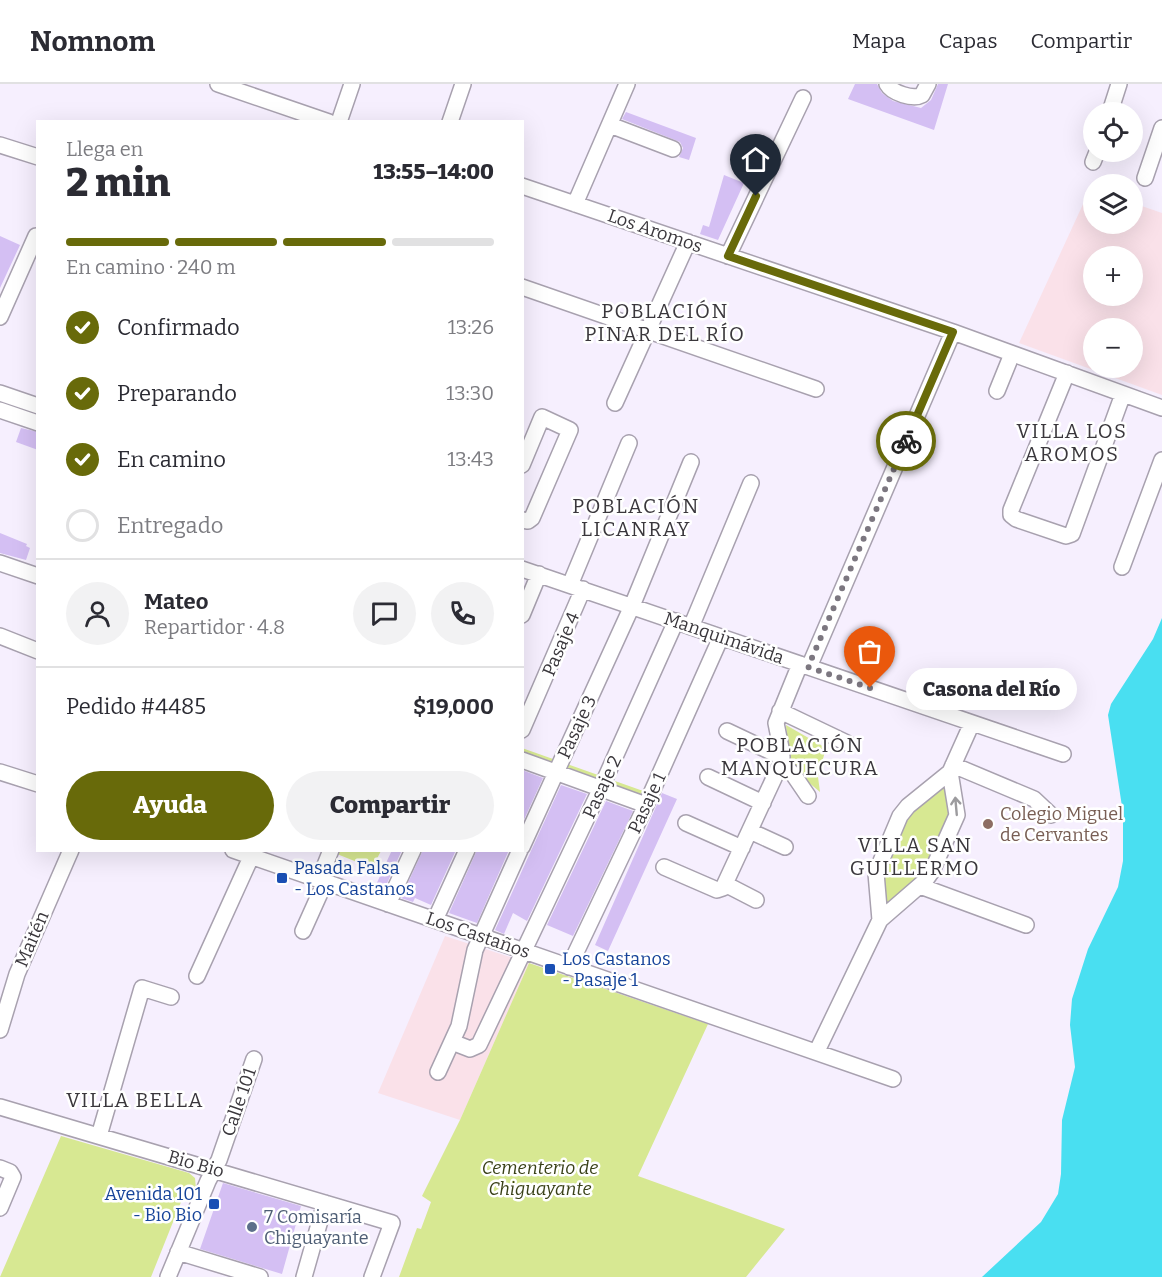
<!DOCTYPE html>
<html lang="es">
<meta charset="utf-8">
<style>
:root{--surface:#fff;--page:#f2f2f3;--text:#2b2b33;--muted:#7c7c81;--line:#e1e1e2;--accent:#686a0a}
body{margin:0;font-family:Bitter,serif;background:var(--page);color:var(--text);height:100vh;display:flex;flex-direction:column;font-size:22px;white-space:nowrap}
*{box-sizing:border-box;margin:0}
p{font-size:20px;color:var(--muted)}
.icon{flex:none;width:33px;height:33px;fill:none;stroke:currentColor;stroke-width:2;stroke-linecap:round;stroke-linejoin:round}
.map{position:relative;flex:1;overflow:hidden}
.sheet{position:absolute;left:36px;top:36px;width:488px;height:732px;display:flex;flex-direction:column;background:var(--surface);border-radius:0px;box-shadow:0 6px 24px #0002}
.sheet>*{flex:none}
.tools{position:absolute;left:1083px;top:18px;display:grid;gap:12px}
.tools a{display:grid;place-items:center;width:60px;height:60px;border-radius:50%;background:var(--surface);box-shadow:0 6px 24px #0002;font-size:30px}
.pin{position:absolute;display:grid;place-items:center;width:51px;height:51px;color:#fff;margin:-62px -26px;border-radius:50% 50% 50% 0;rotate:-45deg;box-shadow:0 0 6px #0007}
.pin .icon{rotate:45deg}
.courier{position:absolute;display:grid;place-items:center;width:60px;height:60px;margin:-30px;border:4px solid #686a0a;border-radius:50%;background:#fff;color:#222;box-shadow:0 2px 8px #0007}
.bubble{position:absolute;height:42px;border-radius:21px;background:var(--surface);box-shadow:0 6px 24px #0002;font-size:20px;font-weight:800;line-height:42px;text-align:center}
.head em{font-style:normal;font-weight:800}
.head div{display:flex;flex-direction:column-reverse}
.head{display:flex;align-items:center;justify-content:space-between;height:102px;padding:0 30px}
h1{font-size:39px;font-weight:800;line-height:45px}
.bar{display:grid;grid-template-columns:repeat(4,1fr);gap:9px 6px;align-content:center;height:72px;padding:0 30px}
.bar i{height:8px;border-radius:4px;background:var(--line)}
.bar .on{background:var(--accent)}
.bar p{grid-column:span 4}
.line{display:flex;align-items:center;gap:15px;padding:0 30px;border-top:2px solid var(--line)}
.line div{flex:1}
.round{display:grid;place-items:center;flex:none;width:63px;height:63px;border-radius:32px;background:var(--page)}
ol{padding:0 30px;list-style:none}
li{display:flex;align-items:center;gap:18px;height:66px}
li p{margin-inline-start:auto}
li .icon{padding:6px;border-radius:50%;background:var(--accent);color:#fff;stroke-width:4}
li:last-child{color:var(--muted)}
li i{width:33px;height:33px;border:3px solid var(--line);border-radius:50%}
.cta{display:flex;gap:12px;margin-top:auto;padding:12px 30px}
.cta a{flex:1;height:69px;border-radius:36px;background:var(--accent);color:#fff;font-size:24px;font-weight:800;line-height:69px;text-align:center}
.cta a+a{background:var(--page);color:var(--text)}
header{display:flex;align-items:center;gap:36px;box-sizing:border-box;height:84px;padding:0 30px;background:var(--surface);border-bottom:2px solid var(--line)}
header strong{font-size:28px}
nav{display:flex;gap:33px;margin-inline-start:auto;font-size:21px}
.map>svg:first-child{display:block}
</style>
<header>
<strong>Nomnom</strong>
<nav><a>Mapa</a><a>Capas</a><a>Compartir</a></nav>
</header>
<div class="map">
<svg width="1162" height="1193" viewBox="0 0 1162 1193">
<rect width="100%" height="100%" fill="#f6effe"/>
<!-- industrial -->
<path fill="#fae1e9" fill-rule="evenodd" d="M1090,105L1093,106L1094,140H1132L1133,119L1162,129V311L1019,259ZM1094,172H1132V212H1094ZM1094,244H1132V284H1094Z
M445,852L529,879L460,1036L378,1009Z"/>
<!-- green -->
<path fill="#d7e892" d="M786,641L826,664L818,693L820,708L789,682Z
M522,664L646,708L644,713L522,676Z
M946,699L950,730L925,788L886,823L883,789L907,733Z
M339,767H381L372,784L337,770Z
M529,879L708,940L638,1092L785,1145L746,1193H399L417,1144L421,1145L431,1118L422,1112L460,1036Z
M61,1052L189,1089L195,1094L196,1105L187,1103L151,1193H0Z"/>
<!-- water -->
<path fill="#49dff1" d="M1162,534V1193H982L1041,1138L1058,1110L1061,1090L1062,1036L1075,983L1070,941L1072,915L1088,865L1118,803L1123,777V729L1108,631L1111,620L1153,555Z"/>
<!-- building -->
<path fill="#d4bff3" d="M855,0H877L882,9L893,17L921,24L931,16L938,0H948L934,46L848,15Z
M626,28L696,54L689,76L679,73L683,64L680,58L622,35Z
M724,91L744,99L718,156L700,150L703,141L709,143Z
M0,152L20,161L0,204Z
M21,344L38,348V366L16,358Z
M0,449L27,460L26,462L30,464L26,476L0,469Z
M522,686L543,694L522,740Z
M561,701L587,710L527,837L513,829L504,850L495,846Z
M662,709L677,715L608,867L595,861Z
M606,717L633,727L573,852L547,841Z
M392,766H402L384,806L375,803Z
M423,766H456L431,821L415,814L413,818L401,814Z
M477,766H509L477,839L449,829Z
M223,1099L301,1122L282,1190L200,1165Z"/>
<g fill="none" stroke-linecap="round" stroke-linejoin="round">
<!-- minor casing -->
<g stroke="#a8a1af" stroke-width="18">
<path id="minor" d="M218,0L329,38
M887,0C892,9 913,16 922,11L928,0
M1110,28L1119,0
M339,38L352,0
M450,38L463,0
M610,41L673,65
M0,61L38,73
M1093,78L1097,68
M1145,94L1162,44
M522,102L953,248L1162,324
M575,120L627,0
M728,172L803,14
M522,203L816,305
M0,233L36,152
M1067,289L1011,426V431L1016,435L1066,452L1072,450L1123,310
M997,307L1012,270
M0,309L38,322
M615,319L688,158
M0,326L38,339
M522,381L542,333L570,346L532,434L528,437L522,436
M0,479L38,492
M1122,483L1162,376
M522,485L1063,670
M570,501L629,359
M522,531L539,490
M691,543L751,399
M0,552L38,567
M809,583L953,248
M780,627L847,659
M522,646L583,505
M727,647L782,673
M522,676L646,721
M781,679L793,690L808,712
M953,681L1034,715L1051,731
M0,688L38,700
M708,693L763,719
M686,739L742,764
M750,747L785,763
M522,763L632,522L691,378
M233,766L893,995
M664,783L717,806L723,804L781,679L782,669L776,639L800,580
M319,796L331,766
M725,800L756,816
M920,802L1026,841
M388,820L413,766
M435,836L467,766
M880,836L876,789L900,732L908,722L950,688L972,639
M303,847L325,798
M569,883L646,721L721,553
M197,892L251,773
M0,946L17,890L71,766
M452,958L470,965L479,961L601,704L676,537
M817,967L880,836L925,797L932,787L957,731L950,688
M438,988L459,942L475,866L520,766
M0,1023L392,1139L372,1193
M99,1052L142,904L171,913
M0,1084L10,1088L13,1093L0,1124
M178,1168L260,1193
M168,1193L208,1097L219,1076L254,975
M304,1193L325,1119"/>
</g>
<!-- minor -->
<use href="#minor" stroke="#fff" stroke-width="15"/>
</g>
<!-- one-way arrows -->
<defs><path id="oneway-shaft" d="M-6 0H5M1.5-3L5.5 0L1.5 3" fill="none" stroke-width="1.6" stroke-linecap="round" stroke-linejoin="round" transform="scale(1.5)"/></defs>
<use stroke="#9c9b9e" href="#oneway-shaft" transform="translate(956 722) rotate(-95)"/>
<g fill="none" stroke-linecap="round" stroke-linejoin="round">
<!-- done -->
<path stroke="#7c7780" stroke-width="6" stroke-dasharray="0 10.8" d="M870,604L808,583L906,357"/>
<!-- route -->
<path stroke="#686a0a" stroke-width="8" d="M756,112L728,172L953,248L906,357"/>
</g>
<!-- markers -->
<circle fill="#8d6e63" stroke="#fff" stroke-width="2" cx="988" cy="740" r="6"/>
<g fill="#1a4fb4" stroke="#fff" stroke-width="2">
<rect x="276" y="788" width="12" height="12" rx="3"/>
<rect x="544" y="879" width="12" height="12" rx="3"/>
<rect x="208" y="1114" width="12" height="12" rx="3"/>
</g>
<circle fill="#5c6f8a" stroke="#fff" stroke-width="2" cx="252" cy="1143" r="6"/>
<g text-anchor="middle" stroke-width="5" stroke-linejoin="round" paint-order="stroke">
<!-- street labels -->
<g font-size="18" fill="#3a373c" stroke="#fff">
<text transform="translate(655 147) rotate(19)" y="6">Los Aromos</text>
<text transform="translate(724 554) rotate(19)" y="6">Manquimávida</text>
<text transform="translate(561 560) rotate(-67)" y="6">Pasaje 4</text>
<text transform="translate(577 643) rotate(-65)" y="6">Pasaje 3</text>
<text transform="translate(602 703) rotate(-65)" y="6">Pasaje 2</text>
<text transform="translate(647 719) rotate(-65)" y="6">Pasaje 1</text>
<text transform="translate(478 851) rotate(19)" y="6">Los Castaños</text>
<text transform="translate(32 855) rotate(-67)" y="6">Maitén</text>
<text transform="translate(239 1018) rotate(-71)" y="6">Calle 101</text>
<text transform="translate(196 1080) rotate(16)" y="6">Bio Bio</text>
</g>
<!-- education labels -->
<g font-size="18" fill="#785e54" stroke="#fff" text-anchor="start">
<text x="1000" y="736">Colegio Miguel<tspan x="1000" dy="21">de Cervantes</tspan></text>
</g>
<!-- transit labels -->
<g font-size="18" fill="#164399" stroke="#fff" text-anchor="start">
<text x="294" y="790">Pasada Falsa<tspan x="294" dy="21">- Los Castanos</tspan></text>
<text x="562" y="881">Los Castanos<tspan x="562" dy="21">- Pasaje 1</tspan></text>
<text x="202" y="1116" text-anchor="end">Avenida 101<tspan x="202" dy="21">- Bio Bio</tspan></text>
</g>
<!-- park labels -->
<g font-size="18" font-style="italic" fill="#394017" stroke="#fff">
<text x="540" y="1090">Cementerio de<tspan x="540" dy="21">Chiguayante</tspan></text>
</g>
<!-- service labels -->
<g font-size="18" fill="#4e5e75" stroke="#fff" text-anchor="start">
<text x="264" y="1139">7 Comisaría<tspan x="264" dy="21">Chiguayante</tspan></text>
</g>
<!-- neighbourhood labels -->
<g font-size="20" letter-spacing="1.5" fill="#3a373c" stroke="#fff">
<text x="665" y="234">POBLACIÓN<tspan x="665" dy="23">PINAR DEL RÍO</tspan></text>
<text x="1072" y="354">VILLA LOS<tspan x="1072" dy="23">AROMOS</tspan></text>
<text x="636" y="429">POBLACIÓN<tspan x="636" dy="23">LICANRAY</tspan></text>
<text x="800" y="668">POBLACIÓN<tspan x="800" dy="23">MANQUECURA</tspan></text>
<text x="915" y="768">VILLA SAN<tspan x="915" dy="23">GUILLERMO</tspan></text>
<text x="135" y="1023">VILLA BELLA</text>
</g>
</g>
</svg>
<div class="tools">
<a><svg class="icon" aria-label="locate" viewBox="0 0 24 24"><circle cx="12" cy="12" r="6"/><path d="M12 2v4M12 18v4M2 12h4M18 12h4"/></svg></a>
<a><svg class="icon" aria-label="layers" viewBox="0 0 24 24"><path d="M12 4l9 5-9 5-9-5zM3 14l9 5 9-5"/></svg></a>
<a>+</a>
<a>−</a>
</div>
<div class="pin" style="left:870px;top:604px;background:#ea580c"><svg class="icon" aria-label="bag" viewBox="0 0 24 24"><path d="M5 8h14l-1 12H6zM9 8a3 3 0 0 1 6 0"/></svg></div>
<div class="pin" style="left:756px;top:112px;background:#1f2937"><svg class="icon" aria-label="home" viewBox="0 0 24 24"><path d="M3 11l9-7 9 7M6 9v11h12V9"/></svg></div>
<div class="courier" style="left:906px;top:357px"><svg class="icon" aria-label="bike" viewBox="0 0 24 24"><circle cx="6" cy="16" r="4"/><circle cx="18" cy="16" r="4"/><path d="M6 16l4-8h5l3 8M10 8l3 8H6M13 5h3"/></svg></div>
<div class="bubble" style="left:906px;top:584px;width:171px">Casona del Río</div>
<section class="sheet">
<div class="head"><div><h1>2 min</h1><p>Llega en</p></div><em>13:55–14:00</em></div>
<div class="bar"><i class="on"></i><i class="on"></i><i class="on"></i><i></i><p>En camino · 240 m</p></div>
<ol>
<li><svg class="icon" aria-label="check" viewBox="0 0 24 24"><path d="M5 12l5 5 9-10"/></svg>Confirmado<p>13:26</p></li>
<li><svg class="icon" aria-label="check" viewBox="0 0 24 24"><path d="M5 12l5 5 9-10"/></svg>Preparando<p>13:30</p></li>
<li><svg class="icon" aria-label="check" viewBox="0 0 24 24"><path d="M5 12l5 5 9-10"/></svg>En camino<p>13:43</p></li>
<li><i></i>Entregado</li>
</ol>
<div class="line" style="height:108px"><a class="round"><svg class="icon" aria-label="person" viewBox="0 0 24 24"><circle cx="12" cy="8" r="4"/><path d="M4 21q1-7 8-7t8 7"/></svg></a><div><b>Mateo</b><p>Repartidor · 4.8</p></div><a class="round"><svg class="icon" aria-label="chat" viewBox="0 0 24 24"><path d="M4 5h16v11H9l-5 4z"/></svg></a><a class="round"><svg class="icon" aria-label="phone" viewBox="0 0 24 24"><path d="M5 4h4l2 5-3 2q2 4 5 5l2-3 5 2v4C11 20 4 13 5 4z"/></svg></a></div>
<div class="line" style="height:78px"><div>Pedido #4485</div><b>$19,000</b></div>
<div class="cta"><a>Ayuda</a><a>Compartir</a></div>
</section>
</div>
